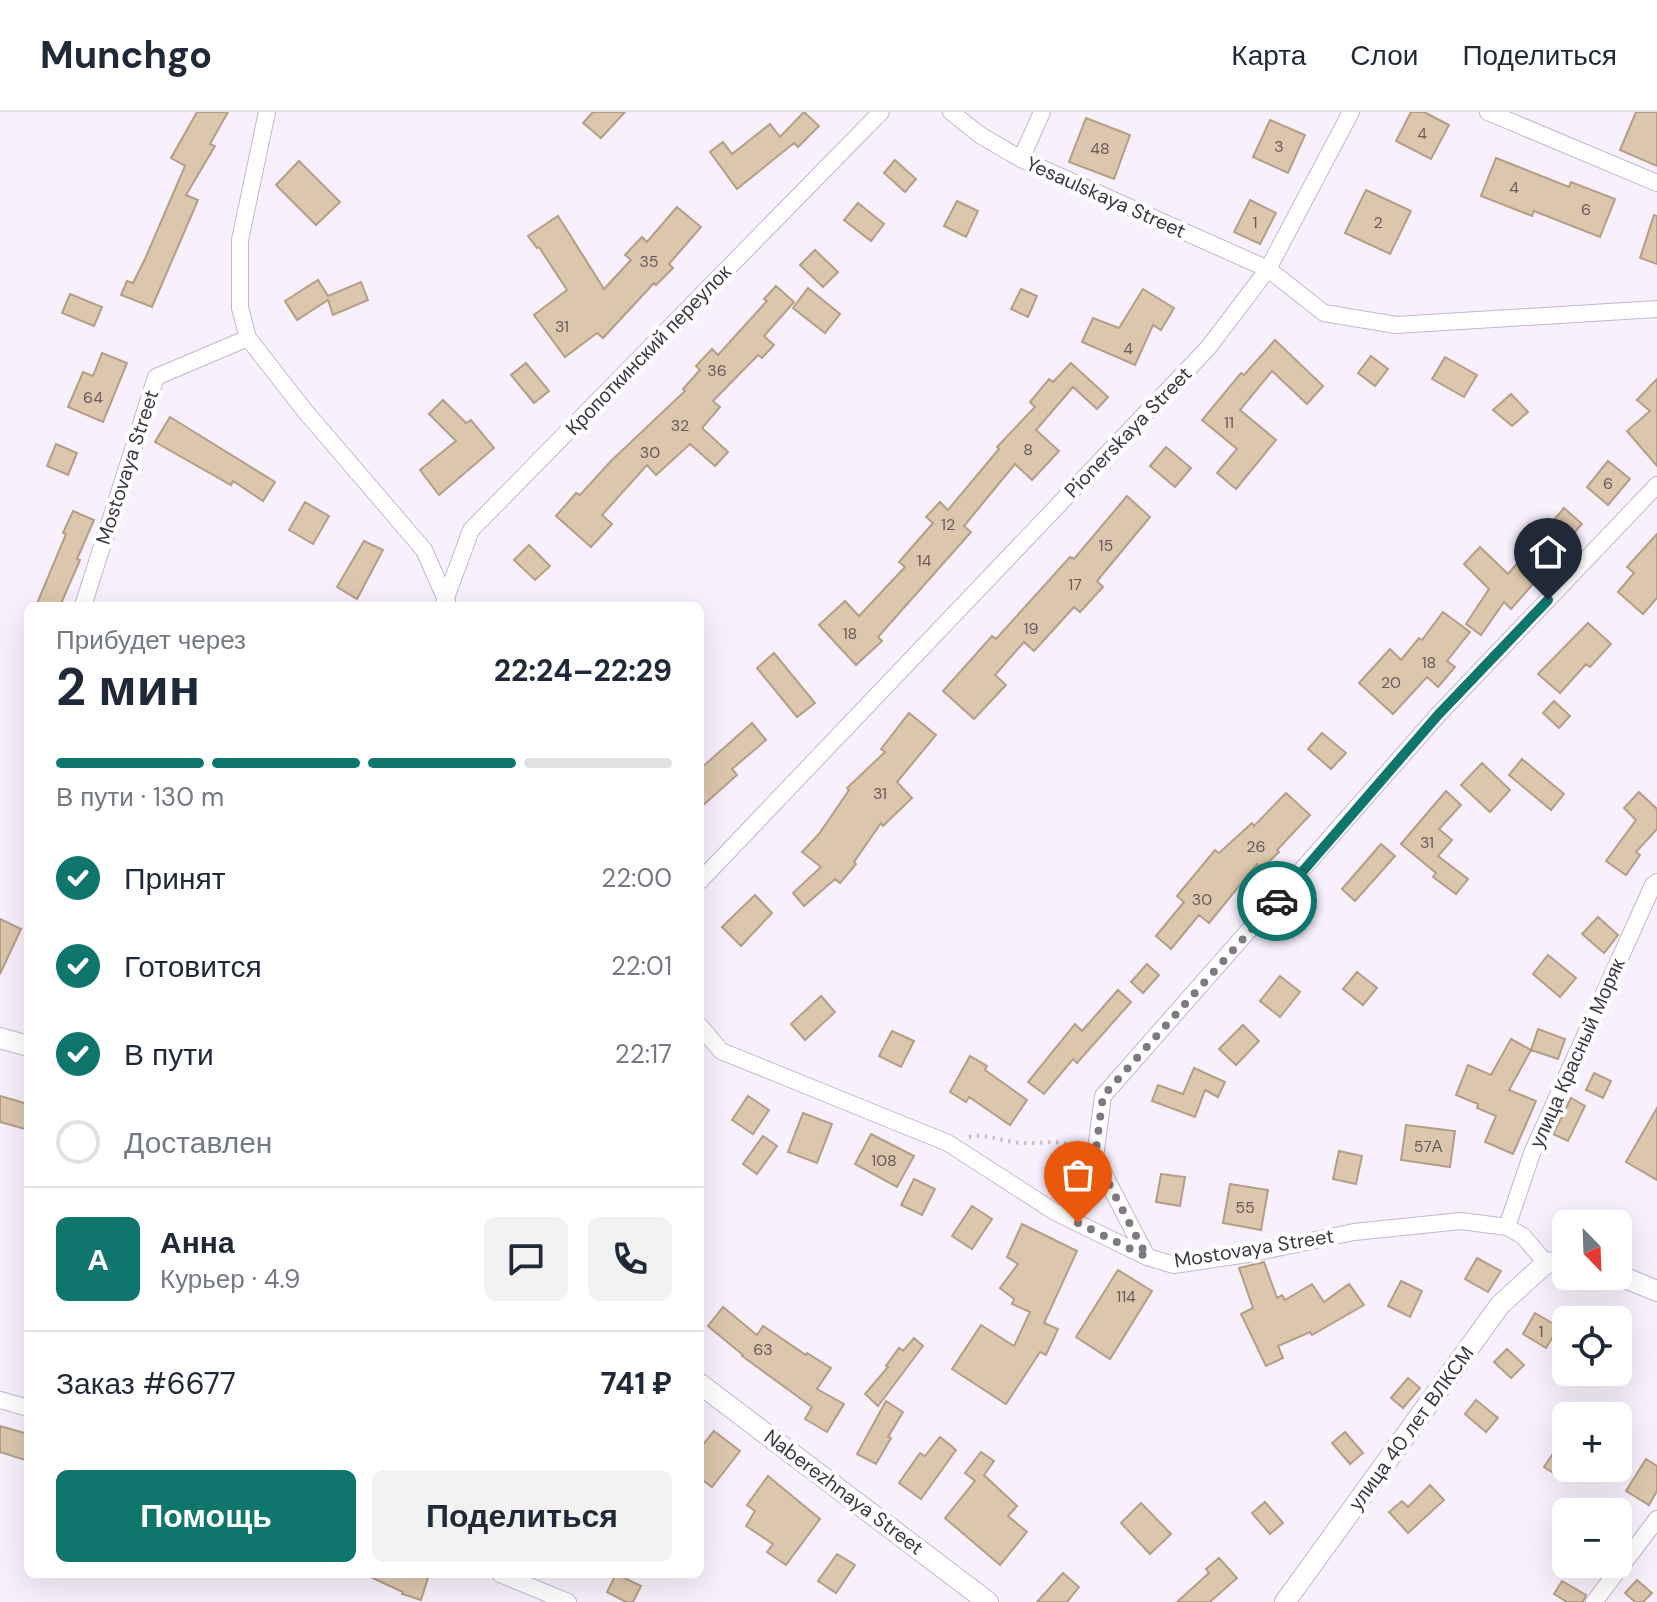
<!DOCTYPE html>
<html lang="ru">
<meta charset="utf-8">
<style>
:root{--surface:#fff;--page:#f2f2f3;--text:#1f2937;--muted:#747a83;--line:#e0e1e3;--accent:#0f766e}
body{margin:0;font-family:"DM Sans",sans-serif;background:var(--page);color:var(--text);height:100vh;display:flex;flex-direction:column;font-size:30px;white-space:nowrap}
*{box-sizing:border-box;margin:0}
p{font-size:26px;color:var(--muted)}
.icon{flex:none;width:44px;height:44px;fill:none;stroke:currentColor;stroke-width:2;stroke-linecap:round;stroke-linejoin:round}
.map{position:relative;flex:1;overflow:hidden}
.drawer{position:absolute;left:24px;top:490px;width:680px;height:976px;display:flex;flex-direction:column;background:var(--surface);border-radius:12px;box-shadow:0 8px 32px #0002}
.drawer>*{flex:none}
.needle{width:52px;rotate:157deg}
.controls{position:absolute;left:1552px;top:1098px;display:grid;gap:16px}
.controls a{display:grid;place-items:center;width:80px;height:80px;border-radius:12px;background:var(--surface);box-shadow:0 8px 32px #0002;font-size:40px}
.pin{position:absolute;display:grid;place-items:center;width:68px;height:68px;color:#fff;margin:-82px -34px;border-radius:50% 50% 50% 0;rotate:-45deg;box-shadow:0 0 8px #0007}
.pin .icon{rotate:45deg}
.courier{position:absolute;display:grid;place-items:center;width:80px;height:80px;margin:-40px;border:6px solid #0f766e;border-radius:50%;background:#fff;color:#222;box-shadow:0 2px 10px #0007}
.overview em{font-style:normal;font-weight:700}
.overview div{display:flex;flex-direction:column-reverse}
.overview{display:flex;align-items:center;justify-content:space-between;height:136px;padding:0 32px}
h1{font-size:52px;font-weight:700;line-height:60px}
.bar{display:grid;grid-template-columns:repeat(4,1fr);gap:12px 8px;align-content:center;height:96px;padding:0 32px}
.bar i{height:10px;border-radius:6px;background:var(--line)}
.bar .selected{background:var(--accent)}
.bar p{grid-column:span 4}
.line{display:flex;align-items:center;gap:20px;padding:0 32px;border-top:2px solid var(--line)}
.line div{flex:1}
.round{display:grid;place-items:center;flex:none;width:84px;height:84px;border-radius:12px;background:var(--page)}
ol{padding:0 32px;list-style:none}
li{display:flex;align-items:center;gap:24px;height:88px}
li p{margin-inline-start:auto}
li .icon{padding:8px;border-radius:50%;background:var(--accent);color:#fff;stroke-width:4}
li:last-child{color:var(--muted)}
li i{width:44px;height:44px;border:4px solid var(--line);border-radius:50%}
.cta{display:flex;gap:16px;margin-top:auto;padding:16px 32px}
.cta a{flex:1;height:92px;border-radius:12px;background:var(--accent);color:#fff;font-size:32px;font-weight:700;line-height:92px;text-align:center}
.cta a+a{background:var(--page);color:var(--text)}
header{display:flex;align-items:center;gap:48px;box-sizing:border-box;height:112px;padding:0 40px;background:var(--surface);border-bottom:2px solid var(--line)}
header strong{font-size:38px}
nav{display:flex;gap:44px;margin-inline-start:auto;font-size:28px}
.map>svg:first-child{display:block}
</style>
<header>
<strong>Munchgo</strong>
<nav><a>Карта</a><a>Слои</a><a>Поделиться</a></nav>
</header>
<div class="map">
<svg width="1657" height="1490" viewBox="0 0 1657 1490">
<rect width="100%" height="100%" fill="#f8f1fd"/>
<!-- building -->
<path fill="#dcc6ad" stroke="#b49e86" stroke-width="2" d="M197,0H228L210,32L215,34L186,83L198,88L152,195L121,183L127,169L133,171L145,147L185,54L171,46Z
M593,0H625L601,26L583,11Z
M804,0L819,14L798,35L794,31L737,77L710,40L723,30L732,42L770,12L780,25Z
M1411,0H1424L1449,13L1431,47L1396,29Z
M1636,0H1657V54L1620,38Z
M1086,6L1130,23L1114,67L1069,50Z
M1270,8L1305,23L1288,61L1253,45Z
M1496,46L1569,75L1571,70L1615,87L1600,125L1534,99L1532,104L1481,84Z
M895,48L916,67L905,80L884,61Z
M299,49L340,90L316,113L276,73Z
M1366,78L1411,99L1390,142L1345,121Z
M1250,88L1276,101L1260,132L1234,120Z
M957,89L978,99L966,125L944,114Z
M858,91L884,112L871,129L844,108Z
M677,95L701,115L669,152L673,156L656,173L654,171L603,226L597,221L565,245L534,203L567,178L539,135L537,136L528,124L558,104L604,177L631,148L625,143L642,125L647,130Z
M1654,103L1657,104V152L1640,146Z
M815,138L838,160L823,175L800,153Z
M318,168L328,184L361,170L368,188L333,203L328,188L297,208L285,189Z
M776,174L794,190L764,224L774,233L762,246L758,243L713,289L720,295L702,316L728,340L715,354L690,332L656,363L647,353L602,403L612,412L591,435L556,404L576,381L580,383L611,349L685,279L683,277L700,258L696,254L712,237L718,243L767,189L764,187Z
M808,176L840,202L825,221L793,196Z
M1021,177L1037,184L1028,205L1011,197Z
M1143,177L1174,196L1161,218L1153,213L1135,253L1082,230L1093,206L1119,216Z
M70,182L102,195L94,214L62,201Z
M1275,228L1323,274L1307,292L1272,259L1240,298L1276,328L1236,377L1217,361L1237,337L1202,308L1241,261L1244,263Z
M102,241L127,251L103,310L68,295L83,260L93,264Z
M1371,244L1388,257L1375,274L1358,261Z
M1445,245L1477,263L1464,285L1432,267Z
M526,251L549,279L534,291L511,263Z
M1071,251L1108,285L1097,297L1073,275L1036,318L1059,339L1032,368L1015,352L964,414L971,420L878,525L882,529L856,553L819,513L845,489L859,504L905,455L899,450L933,411L926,405L940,390L948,398L999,337L997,335L1035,295L1030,290L1049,267L1053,270Z
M1657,267V354L1627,319L1650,299L1637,288Z
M1511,282L1528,300L1512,314L1493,298Z
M443,288L466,311L471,308L494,336L439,383L420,358L456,329L429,302Z
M170,305L275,370L263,389L233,369L231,373L155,330Z
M56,332L77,341L68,363L47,354Z
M1166,335L1191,356L1175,375L1150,354Z
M1608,349L1630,367L1608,393L1587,375Z
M1127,384L1150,405L1097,469L1103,475L1080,500L1074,495L1034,539L1024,530L995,563L1006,573L974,607L943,579L992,524L996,527L1070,445L1074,447Z
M305,390L329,404L313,432L289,418Z
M1564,396L1582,412L1552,445L1555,447L1511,497L1504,490L1481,523L1466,512L1489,477L1464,452L1480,435L1508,462Z
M73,399L94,408L77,447L80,448L60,494H36L66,422L63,421Z
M1657,422V486L1643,502L1618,480L1634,461L1627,455Z
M364,429L383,438L357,487L337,475Z
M529,433L550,454L535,468L514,448Z
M1443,500L1470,520L1447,549L1455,555L1438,575L1427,565L1393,602L1359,571L1390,537L1401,548L1419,526L1422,528Z
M1588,511L1611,532L1590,555L1586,552L1560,581L1538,562Z
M774,541L815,591L797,605L757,556Z
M1554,589L1570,604L1559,616L1543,601Z
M909,601L936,623L897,670L912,686L883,714L881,711L854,750L856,752L840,771L835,767L804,794L793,781L821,755L802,740L819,722L849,678L847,676L885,640L881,637Z
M752,611L766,628L732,657L737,663L700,696V657Z
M1322,621L1346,641L1331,657L1308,637Z
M1522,647L1564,682L1551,698L1509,663Z
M1482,651L1510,678L1490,700L1461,673Z
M1446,679L1461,693L1439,717L1452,728L1438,744L1468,767L1456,782L1433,765L1436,761L1401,732Z
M1639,680L1657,697V717L1636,740L1640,743L1626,763L1606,749L1636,708L1624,696Z
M1286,681L1310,703L1277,738L1279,740L1261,757L1257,752L1209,811L1199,803L1171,837L1156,824L1184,790L1177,784L1215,738L1219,741L1252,711L1254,714Z
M1381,732L1395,744L1355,789L1342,777Z
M755,783L772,801L741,834L722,815Z
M1598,805L1618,823L1604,841L1582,822Z
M0,807L21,817L0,862Z
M1548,843L1576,866L1560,885L1533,862Z
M1147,852L1159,863L1143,881L1131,870Z
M1357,860L1377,876L1363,893L1343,877Z
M1280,864L1300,880L1280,905L1260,889Z
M1118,878L1131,890L1077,951L1073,947L1044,982L1028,970L1075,912L1082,919Z
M821,884L835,900L805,928L791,912Z
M1243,913L1259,929L1236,953L1219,937Z
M1538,917L1565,927L1558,947L1531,938Z
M892,919L914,929L901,955L879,944Z
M1511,927L1531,938L1509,978L1536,989L1513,1042L1485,1030L1496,1004L1477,996L1478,992L1456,983L1468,953L1491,963Z
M970,944L987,954L985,958L1027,988L1010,1013L969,985L966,990L950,980Z
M1194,956L1225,970L1218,985L1205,978L1195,1005L1152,989L1158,973L1183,982Z
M1594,961L1611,969L1603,986L1586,978Z
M0,984L28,992L25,1017L0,1010Z
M748,984L769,998L753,1022L732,1008Z
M1571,986L1585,994L1568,1029L1553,1022Z
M1657,996V1068L1626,1050Z
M803,1001L832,1012L817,1051L788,1040Z
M1406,1013L1455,1019L1450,1055L1401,1048Z
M871,1022L914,1044L897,1075L855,1052Z
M763,1024L777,1034L757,1062L743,1052Z
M1339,1039L1362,1044L1356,1072L1333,1067Z
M1161,1062L1185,1065L1180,1094L1156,1090Z
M914,1067L935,1077L922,1103L901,1093Z
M1230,1072L1268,1078L1261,1118L1223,1111Z
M972,1094L992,1107L972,1137L952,1124Z
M1022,1112L1077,1139L1044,1211L1058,1217L1046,1243L1040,1240L1006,1292L952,1257L981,1213L1014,1234L1030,1200L1012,1192L1014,1187L1000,1176L1018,1152L1007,1145Z
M1477,1146L1501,1159L1488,1180L1465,1167Z
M1264,1150L1277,1186L1282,1183L1285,1188L1312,1172L1324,1190L1349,1172L1364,1193L1312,1223L1310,1220L1278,1234L1283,1246L1266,1254L1241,1202L1253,1196L1239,1156Z
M1118,1158L1152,1179L1110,1247L1076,1225Z
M1401,1169L1422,1179L1410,1205L1388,1194Z
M723,1195L757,1223L763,1214L806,1243L807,1241L831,1256L817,1277L844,1292L827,1320L805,1307L812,1295L742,1244L743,1243L708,1214Z
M1535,1201L1559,1215L1546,1236L1523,1222Z
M914,1226L923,1234L878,1294L865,1282L888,1255L886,1254L899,1236L903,1239Z
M1507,1237L1524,1253L1511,1266L1494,1250Z
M1408,1266L1420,1276L1403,1296L1391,1286Z
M1476,1288L1498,1306L1486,1320L1465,1302Z
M886,1289L903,1300L888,1325L891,1326L876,1352L857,1342Z
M0,1314L28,1322V1349L0,1340Z
M714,1319L740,1339L712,1375L700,1366V1336Z
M1345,1320L1363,1341L1350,1352L1332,1331Z
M1566,1322V1369L1544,1355Z
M940,1325L956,1338L921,1387L899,1371L920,1341L925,1344Z
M981,1340L994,1349L984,1363L1017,1394L1008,1404L1027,1420L1000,1453L945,1406L975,1369L965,1361Z
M1646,1347L1657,1354V1379L1649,1393L1626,1379Z
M768,1364L820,1407L786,1453L767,1440L773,1432L746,1414L755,1399L747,1393Z
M1430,1373L1444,1388L1408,1421L1389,1400L1402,1389L1408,1395Z
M1265,1390L1283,1411L1270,1422L1252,1401Z
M1141,1391L1171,1422L1150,1442L1121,1411Z
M837,1442L855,1453L836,1481L818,1469Z
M1219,1446L1237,1466L1210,1490H1177L1209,1461L1206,1457Z
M1063,1461L1079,1475L1067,1490H1037Z
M364,1462H415L428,1466L421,1488L402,1482L403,1480Z
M616,1462L641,1474L633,1490H626L607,1480Z
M1637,1468L1652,1481L1643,1490H1635L1625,1481Z
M1562,1469L1586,1483L1583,1490H1567L1554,1482Z"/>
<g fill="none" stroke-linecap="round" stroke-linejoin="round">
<!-- minor casing -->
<g stroke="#c5b5d1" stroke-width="18">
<path id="minor" d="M267,0L240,128V196L248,226L305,299L424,438L447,490
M951,0L980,23L1021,47L1268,157L1324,201L1396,213L1657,197
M1488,0L1657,71
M1021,47L1042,0
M83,494L156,265L248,226
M443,494L471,418L881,0
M700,769L1208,236L1268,157L1351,0
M700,914L721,939L948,1031L1055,1100L1147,1145L1174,1153L1248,1142L1354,1120L1461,1109L1507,1115L1523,1124L1546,1151
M1507,1115L1532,1041L1653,773L1657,770
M1147,1145L1095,1045L1103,984L1438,603L1657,373
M0,1288L28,1296
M500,1462L568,1490
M1594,1490L1657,1407"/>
</g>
<!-- tertiary casing -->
<g stroke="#c5b5d1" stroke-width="22">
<path id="tertiary" d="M0,926L28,934
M1618,1163L1657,1179
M700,1272L988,1490
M1285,1490L1500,1193L1546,1151L1566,1149"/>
</g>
<!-- path -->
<path stroke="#bdb6c2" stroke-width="4" stroke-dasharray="2 6" stroke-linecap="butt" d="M969,1025C985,1021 998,1028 1014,1030C1035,1034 1059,1025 1078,1036"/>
<!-- minor -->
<use href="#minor" stroke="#fff" stroke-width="16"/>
<!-- tertiary -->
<use href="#tertiary" stroke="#fff" stroke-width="20"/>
</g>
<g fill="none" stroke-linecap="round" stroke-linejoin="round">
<!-- done -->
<path stroke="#7f7984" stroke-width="8" stroke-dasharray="0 14.4" d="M1078,1111L1147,1145L1095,1045L1103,984L1277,789"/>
<!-- route -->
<path stroke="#0f766e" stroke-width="10" d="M1277,789L1438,603L1548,488"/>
</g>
<g text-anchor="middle" stroke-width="8" stroke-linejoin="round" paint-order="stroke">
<!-- number labels -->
<g font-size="16" fill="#665c5e">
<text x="1422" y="27">4</text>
<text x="1279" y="40">3</text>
<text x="1100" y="42">48</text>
<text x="1514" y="81">4</text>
<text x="1586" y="103">6</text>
<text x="1255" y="116">1</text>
<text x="1378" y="116">2</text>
<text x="649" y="155">35</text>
<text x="562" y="220">31</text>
<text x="1128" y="242">4</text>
<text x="717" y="264">36</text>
<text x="93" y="291">64</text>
<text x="1229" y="316">11</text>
<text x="680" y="319">32</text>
<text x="1028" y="343">8</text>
<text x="650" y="346">30</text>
<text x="1608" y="377">6</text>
<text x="948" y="418">12</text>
<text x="1106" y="439">15</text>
<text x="924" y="454">14</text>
<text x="1075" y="478">17</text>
<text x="1031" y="522">19</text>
<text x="850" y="527">18</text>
<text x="1429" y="556">18</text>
<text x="1391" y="576">20</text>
<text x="880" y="687">31</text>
<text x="1427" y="736">31</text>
<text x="1256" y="740">26</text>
<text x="1202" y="793">30</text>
<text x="1428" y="1040">57А</text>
<text x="884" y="1054">108</text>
<text x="1245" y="1101">55</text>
<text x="1126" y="1190">114</text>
<text x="1541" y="1225">1</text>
<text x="763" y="1243">63</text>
</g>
<!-- street labels -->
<g font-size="20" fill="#3e3843" stroke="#fff">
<text transform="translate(1106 85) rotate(24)" y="7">Yesaulskaya Street</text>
<text transform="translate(648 238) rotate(-46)" y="7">Кропоткинский переулок</text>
<text transform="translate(1128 320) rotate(-46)" y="7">Pionerskaya Street</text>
<text transform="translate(127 355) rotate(-72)" y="7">Mostovaya Street</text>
<text transform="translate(1577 941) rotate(-66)" y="7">улица Красный Моряк</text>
<text transform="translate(1254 1136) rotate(-9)" y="7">Mostovaya Street</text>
<text transform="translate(1411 1316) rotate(-54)" y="7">улица 40 лет ВЛКСМ</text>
<text transform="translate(844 1380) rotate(37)" y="7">Naberezhnaya Street</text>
</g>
</g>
</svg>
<div class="controls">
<a><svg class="needle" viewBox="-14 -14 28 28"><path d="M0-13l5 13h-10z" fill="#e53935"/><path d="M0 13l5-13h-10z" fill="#747a83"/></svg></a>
<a><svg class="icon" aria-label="locate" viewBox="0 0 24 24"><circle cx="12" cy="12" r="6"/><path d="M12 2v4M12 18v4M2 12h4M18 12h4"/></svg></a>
<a>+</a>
<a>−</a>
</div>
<div class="pin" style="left:1078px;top:1111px;background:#ea580c"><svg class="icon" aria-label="bag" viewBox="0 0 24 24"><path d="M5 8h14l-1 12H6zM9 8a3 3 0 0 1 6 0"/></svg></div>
<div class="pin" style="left:1548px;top:488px;background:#1f2937"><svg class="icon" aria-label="home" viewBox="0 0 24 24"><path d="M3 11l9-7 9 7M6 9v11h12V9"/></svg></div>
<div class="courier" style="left:1277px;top:789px"><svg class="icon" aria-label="car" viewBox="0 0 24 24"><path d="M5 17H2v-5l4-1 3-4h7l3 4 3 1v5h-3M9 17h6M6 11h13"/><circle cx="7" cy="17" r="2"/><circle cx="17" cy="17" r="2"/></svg></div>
<section class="drawer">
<div class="overview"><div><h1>2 мин</h1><p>Прибудет через</p></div><em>22:24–22:29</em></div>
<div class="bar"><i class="selected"></i><i class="selected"></i><i class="selected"></i><i></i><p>В пути · 130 m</p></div>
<ol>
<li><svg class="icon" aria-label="check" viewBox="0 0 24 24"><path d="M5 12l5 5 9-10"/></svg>Принят<p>22:00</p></li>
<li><svg class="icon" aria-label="check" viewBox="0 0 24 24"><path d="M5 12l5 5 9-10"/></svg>Готовится<p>22:01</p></li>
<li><svg class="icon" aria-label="check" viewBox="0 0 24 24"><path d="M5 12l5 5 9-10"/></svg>В пути<p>22:17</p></li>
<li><i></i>Доставлен</li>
</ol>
<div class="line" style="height:144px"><b class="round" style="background:var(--accent);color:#fff">А</b><div><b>Анна</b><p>Курьер · 4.9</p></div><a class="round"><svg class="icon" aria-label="chat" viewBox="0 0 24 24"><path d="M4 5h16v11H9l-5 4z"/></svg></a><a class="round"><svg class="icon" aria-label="phone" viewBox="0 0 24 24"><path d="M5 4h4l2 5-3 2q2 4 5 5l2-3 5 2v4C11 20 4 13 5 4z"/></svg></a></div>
<div class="line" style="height:104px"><div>Заказ #6677</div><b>741 ₽</b></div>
<div class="cta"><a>Помощь</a><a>Поделиться</a></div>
</section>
</div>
